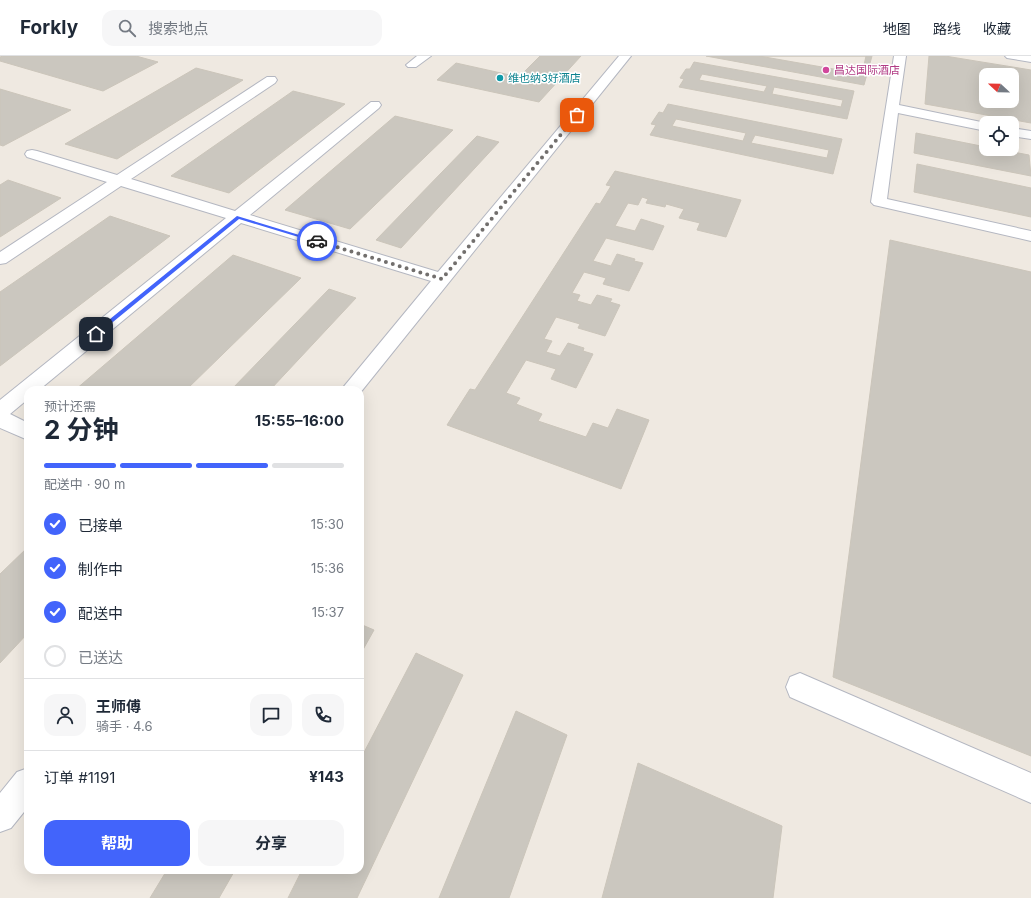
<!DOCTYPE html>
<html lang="zh">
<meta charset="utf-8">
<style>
:root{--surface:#fff;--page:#f6f6f7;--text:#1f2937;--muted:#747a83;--line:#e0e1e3;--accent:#4264fb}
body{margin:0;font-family:Inter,"Noto Sans SC",sans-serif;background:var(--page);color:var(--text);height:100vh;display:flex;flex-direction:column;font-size:15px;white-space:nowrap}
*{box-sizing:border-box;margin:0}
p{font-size:13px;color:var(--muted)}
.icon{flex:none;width:22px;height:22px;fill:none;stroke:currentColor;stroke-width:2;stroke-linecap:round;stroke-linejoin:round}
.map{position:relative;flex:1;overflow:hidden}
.side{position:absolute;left:24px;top:330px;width:340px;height:488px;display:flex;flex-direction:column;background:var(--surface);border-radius:12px;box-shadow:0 4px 16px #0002}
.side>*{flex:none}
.needle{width:26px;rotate:292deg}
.fabs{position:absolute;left:979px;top:12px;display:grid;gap:8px}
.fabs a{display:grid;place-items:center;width:40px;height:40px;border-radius:8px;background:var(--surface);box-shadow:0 4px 16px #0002;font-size:20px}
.pin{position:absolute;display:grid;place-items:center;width:34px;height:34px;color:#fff;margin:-17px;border-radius:8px;box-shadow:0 2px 6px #0006}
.courier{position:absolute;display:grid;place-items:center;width:40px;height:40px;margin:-20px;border:3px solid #4264fb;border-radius:50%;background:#fff;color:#222;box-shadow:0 1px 5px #0007}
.head em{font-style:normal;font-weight:700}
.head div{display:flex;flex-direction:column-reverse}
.head{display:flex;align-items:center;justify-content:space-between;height:68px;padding:0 20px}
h1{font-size:26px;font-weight:700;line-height:30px}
.bar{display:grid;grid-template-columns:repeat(4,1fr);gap:6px 4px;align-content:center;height:48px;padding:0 20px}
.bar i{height:5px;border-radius:3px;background:var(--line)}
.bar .active{background:var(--accent)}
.bar p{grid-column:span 4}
.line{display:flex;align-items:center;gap:10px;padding:0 20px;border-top:1px solid var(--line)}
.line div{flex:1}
.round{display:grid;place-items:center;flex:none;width:42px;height:42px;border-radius:12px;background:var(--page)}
ol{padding:0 20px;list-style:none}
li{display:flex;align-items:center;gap:12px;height:44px}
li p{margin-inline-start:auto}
li .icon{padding:4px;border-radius:50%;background:var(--accent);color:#fff;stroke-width:4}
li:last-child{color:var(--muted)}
li i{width:22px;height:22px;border:2px solid var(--line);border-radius:50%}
.cta{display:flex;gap:8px;margin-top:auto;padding:8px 20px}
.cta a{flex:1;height:46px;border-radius:12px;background:var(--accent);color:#fff;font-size:16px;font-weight:700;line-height:46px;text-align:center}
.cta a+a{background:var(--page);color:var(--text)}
header{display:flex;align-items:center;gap:24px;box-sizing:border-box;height:56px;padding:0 20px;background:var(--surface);border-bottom:1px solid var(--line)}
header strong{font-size:19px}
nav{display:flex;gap:22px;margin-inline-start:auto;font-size:14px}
.search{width:280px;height:36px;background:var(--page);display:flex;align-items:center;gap:10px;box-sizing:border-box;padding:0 14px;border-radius:12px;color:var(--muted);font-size:15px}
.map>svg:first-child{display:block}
</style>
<header>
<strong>Forkly</strong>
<div class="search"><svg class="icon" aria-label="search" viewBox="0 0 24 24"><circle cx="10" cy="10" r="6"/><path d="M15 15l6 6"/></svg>搜索地点</div>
<nav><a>地图</a><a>路线</a><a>收藏</a></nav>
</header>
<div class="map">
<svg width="1031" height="842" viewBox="0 0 1031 842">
<rect width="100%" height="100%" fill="#efe9e1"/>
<!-- building -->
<path fill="#cbc7bf" stroke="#cbc5ba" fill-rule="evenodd" d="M3,0H136L158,6L103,35L0,5V1Z
M540,0H581L539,46L437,24L456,7L519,21Z
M706,0H872L864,29Z
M759,0H866L862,18Z
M929,0H945L1031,14V67L925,48ZM986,19H1012V45H986Z
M694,6L854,35L847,63L679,31L684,23L680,22L686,13H690ZM702,18L767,30L764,36L699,24ZM774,31L843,44L841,51L772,38Z
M196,12L243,24L117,103L65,88Z
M0,33L71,54L3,90L0,89Z
M293,35L345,48L229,137L171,120Z
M668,48L842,83L833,118L650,79L656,69L651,68L659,56L663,57ZM676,63L746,77L743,85L672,70ZM755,79L829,94L827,102L751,87Z
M395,60L453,74L350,173L285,154Z
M916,77L986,91V93H997L1029,99L1031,120L914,97Z
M477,80L499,86L401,192L376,184Z
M917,108L1031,132V161L914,136Z
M615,115L741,144L726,181L697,174L700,167L679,162L684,153L666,148L665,151L646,147L648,143L642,141L638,149L628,147L615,170L635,175L641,163L664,170L653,194L606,182L593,205L611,210L617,198L635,203L634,205L643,207L629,235L603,228L606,222L584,216L572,237L580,239L577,245L591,249L597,239L612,243L610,246L620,249L605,280L578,272L580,268L556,261L544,283L552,285L546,296L560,300L568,287L584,292L583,295L593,298L576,332L551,323L556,313L526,304L506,337L520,342L516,348L542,358L538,365L586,381L593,367L608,372L617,353L649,364L621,433L447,369L470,333L475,334L596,147L600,148L611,130L606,129Z
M8,124L61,142L0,181V129Z
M110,160L170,180L0,310V236Z
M890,184L1031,216V700L833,621Z
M233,199L301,222L186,334H75Z
M329,233L356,242L270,334H231Z
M28,491V577L0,607V518Z
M360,568L374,574L360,599Z
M416,597L463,619L357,842H288L302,814H360V704Z
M516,655L567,679L509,842H439Z
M638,707L782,770L773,842H602Z
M167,814H235L219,842H150Z"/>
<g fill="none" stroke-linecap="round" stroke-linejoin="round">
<!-- street casing -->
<g stroke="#b4b7c1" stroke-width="2">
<path id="street" d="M417,0H431L416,11H408L406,9Z
M619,0H631L360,337V334H341L431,225L241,167L39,334H28V343L10,358L28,367V384L0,372V344L226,162L121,130L6,207L0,208V196L107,126L27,101L25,98L27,95L32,94L37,95L117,119L267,21H275L277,24L275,27L131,123L235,155L371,46H379L381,49L379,52L250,159L438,216Z
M894,0H906L899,49L986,67V75L898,57L887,143L1031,175V185L874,149L871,146Z
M1005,0H1031V6L1007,2Z
M1012,72L1031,75V83L1012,80Z
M800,617L1031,717V747L790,641L786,631L790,621Z
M28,712V751L11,772L0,776V737L17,716Z"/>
</g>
<!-- street -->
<use href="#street" fill="#fff" fill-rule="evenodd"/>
</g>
<!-- route -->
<path fill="#4264fb" d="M237,160L319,185L315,186L239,163L97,279H94V276Z"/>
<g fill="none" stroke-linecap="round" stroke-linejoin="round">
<!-- done -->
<path stroke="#726f6d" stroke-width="4" stroke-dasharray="0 7.2" d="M317,185L442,223L577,59"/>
</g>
<!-- markers -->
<circle fill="#d1479c" stroke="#fff" stroke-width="1.5" cx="826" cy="14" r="4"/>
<circle fill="#0f9aa8" stroke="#fff" stroke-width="1.5" cx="500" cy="22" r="4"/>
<g text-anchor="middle" stroke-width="3" stroke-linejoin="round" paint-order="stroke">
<!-- far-hotel labels -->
<g font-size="11" fill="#b23c85" stroke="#fff" text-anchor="start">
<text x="834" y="18">昌达国际酒店</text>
</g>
<!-- far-culture labels -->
<g font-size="11" fill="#0d838f" stroke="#fff" text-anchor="start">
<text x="508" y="26">维也纳3好酒店</text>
</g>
</g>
</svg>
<div class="fabs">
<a><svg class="needle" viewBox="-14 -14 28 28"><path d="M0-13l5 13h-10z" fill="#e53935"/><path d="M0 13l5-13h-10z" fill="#747a83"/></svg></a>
<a><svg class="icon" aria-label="locate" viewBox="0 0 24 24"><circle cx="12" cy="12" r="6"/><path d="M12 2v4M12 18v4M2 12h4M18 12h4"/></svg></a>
</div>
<div class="pin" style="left:577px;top:59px;background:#ea580c"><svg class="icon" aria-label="bag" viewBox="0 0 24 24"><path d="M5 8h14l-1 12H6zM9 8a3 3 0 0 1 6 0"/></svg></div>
<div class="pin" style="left:96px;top:278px;background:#1f2937"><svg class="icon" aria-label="home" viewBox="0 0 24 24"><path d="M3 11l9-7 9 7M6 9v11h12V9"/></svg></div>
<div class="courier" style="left:317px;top:185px"><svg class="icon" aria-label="car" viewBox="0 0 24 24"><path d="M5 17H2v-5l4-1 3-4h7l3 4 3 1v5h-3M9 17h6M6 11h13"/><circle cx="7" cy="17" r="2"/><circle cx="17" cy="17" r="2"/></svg></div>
<section class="side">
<div class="head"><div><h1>2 分钟</h1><p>预计还需</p></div><em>15:55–16:00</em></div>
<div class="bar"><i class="active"></i><i class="active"></i><i class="active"></i><i></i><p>配送中 · 90 m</p></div>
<ol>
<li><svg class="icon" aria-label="check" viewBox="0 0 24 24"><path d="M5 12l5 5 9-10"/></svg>已接单<p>15:30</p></li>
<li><svg class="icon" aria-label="check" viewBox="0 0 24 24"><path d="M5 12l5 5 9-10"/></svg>制作中<p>15:36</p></li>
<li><svg class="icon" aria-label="check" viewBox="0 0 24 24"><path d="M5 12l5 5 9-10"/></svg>配送中<p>15:37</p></li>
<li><i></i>已送达</li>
</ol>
<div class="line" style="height:72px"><a class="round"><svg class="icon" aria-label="person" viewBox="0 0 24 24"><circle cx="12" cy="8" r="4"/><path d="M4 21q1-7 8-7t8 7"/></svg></a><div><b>王师傅</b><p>骑手 · 4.6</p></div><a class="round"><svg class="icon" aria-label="chat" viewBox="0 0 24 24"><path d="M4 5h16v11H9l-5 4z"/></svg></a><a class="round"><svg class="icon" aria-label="phone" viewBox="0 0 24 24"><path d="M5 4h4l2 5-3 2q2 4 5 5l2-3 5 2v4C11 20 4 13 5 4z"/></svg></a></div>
<div class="line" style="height:52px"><div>订单 #1191</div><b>¥143</b></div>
<div class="cta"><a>帮助</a><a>分享</a></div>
</section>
</div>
